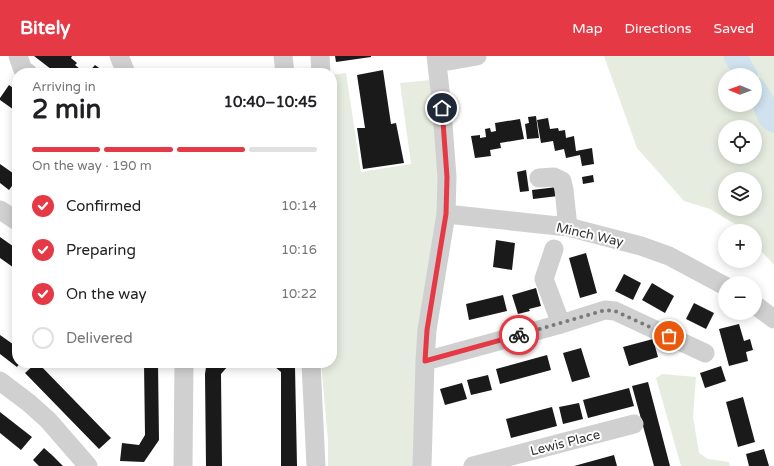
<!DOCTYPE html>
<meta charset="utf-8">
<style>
:root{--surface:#fff;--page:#f6f6f6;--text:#202124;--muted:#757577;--line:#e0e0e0;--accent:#e63946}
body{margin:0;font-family:"Varela Round",sans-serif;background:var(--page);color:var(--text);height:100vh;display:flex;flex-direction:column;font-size:15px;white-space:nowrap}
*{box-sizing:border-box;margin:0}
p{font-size:13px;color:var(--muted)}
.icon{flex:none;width:22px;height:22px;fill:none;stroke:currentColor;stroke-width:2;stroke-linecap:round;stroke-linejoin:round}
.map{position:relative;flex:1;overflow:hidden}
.drawer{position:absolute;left:12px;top:12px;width:325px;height:300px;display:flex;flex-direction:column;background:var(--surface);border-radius:16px;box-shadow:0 2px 10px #0003}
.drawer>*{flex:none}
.needle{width:26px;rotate:271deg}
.tools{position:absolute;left:718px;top:12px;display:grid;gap:8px}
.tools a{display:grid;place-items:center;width:44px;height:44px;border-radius:50%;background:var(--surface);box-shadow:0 2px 10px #0003;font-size:20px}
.pin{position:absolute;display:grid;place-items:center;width:34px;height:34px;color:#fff;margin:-17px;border:2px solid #fff;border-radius:50%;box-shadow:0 1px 4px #0007}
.courier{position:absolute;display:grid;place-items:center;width:40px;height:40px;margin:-20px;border:3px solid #e63946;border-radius:50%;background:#fff;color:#222;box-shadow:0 1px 5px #0007}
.headline em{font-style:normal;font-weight:700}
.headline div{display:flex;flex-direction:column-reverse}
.headline{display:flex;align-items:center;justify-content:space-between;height:68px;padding:0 20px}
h1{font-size:26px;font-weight:700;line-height:30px}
.bar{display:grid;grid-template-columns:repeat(4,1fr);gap:6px 4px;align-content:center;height:48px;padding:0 20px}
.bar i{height:5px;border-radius:3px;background:var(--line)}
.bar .selected{background:var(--accent)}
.bar p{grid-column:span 4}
ol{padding:0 20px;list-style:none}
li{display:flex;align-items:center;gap:12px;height:44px}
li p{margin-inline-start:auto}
li .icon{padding:4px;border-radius:50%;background:var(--accent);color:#fff;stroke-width:4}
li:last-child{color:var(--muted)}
li i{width:22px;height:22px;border:2px solid var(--line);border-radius:50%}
header{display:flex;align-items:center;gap:24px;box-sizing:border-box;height:56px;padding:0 20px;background:var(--accent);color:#fff}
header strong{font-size:19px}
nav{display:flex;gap:22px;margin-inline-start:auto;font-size:14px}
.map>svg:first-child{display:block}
</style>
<header>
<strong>Bitely</strong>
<nav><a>Map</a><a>Directions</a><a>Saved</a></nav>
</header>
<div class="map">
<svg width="774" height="410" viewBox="0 0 774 410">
<rect width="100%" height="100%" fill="#fff"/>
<!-- green -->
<path fill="#e6ecdf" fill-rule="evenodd" d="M604,0H774V209L755,188V175H743L738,170L710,153L684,145L637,92ZM725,19H755V49H725ZM725,71H755V101H725ZM725,123H755V153H725Z
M346,17L361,116L411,108L400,27L431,24L442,114L414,410H328V384L321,307H332V19Z
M662,318L696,321L693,361L699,397L708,403L729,406L730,410H681L656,322Z"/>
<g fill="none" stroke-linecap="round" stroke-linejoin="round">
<!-- river -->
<path stroke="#cfe2ee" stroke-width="23" d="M735,0L746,19
M755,33L763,46L769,61L774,65"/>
</g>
<!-- building -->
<path fill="#1a1a1a" d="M34,0H72L71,2L77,7L75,9L85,17H74L70,14L67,17H56Z
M335,0H371V1L336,6Z
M95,9L106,17H88Z
M383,14L391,68L396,67L404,107L363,113L357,72H365L357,19Z
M9,29L17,35V56L0,44V42Z
M536,60L539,82L527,83L525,68L529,67L528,61Z
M548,62L550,73L558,72L559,75L565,74L566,82L574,80L576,95L592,92L594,108L582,110L580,99L566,102L564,93L555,95L553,85L541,87L537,64Z
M520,63L524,83L500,87L501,92L490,94L491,100L475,102L471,80L480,79V82L486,81L485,73L490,72L491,76L496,75L495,67Z
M0,108L17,120V123L9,134L0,127Z
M526,114L529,135L520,136L517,116Z
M593,119L594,126L583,128L582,121Z
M557,131L558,140L533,143L532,134Z
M0,181L17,193V214L0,202Z
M496,184L515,187L512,214L493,211Z
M586,197L597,237L580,242L569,202Z
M624,218L641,227L633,244L615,235Z
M652,227L674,240L665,257L642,244Z
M536,232L541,250L529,253L530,255L518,258L512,239Z
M503,239L507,255L469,264L466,248Z
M694,247L714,257L706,273L686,263Z
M739,268L744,285L750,283L753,294L746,296L748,305L729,310L719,273Z
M0,279L17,291V307H20L17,311L0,298Z
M653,283L658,301L629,310L623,291Z
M581,292L590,321L572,326L563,297Z
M547,299L551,314L500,328L496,313Z
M36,307H38L111,382L99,393L25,317Z
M144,307H158L159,384L144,406L120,405L122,387L139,389L145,379Z
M210,307H243V310H228L221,318L222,410H206L205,318L206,311Z
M259,307H291L295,311L297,410H281V316L274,310L259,311Z
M721,310L726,325L705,332L700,317Z
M488,319L492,334L471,339L467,324Z
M648,326L670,410H654L632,330Z
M462,327L467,343L445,349L440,333Z
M629,332L634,350L588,362L583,344Z
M743,341L755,386L738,391L726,346Z
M579,347L583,363L563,368L559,351Z
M552,351L557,370L511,382L506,363Z
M0,356L32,381L21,394L0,377Z
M44,392L53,400L63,410H39L33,404Z
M764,393L769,410H749L746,398Z
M614,399L617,410H574Z"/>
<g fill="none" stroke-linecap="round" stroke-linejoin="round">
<!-- minor -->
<path stroke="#d0d0d0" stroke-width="19" d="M18,0L23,14L28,17
M119,0L126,17
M283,0L285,17
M320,0L321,17
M437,7L477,0
M539,122L554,121L562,125L564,134L568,171
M0,154L17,165
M446,158L568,171L641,190L669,200L725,230
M554,193L544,223L561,268
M755,249L774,263
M425,305L561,268L605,254L615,255L705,297
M311,307L316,410
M0,325L29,347L48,364L88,410
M183,410L184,307
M422,410L425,305L427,274L446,158L447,121L441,42L436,0
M473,410L634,368"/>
</g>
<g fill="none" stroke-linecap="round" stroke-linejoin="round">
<!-- done -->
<path stroke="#7a7a7a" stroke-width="4" stroke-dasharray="0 7.2" d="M519,279L605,254L615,255L669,280"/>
<!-- route -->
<path stroke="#e63946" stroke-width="5" d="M442,52L447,121L446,158L427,274L425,305L519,279"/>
</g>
<g text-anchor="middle" stroke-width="4" stroke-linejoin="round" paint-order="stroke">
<!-- street labels -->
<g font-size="13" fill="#333" stroke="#fff">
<text transform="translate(590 178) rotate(13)" y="5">Minch Way</text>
<text transform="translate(565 386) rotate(-14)" y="5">Lewis Place</text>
</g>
</g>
</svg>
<div class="tools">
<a><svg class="needle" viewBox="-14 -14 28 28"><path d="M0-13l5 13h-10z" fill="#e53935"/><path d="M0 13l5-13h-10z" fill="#757577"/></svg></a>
<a><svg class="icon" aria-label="locate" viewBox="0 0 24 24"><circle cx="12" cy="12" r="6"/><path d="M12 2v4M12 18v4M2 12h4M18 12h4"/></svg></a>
<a><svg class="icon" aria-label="layers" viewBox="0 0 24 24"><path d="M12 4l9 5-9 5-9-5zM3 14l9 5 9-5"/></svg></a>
<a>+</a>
<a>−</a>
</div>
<div class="pin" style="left:669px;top:280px;background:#ea580c"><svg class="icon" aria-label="bag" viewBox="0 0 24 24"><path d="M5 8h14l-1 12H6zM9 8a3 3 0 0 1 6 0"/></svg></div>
<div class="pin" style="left:442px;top:52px;background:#1f2937"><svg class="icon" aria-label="home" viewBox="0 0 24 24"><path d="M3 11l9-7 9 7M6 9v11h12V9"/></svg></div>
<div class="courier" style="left:519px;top:279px"><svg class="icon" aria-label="bike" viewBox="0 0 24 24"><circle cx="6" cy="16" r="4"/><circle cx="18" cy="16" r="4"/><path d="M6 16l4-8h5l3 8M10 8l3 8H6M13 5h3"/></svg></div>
<section class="drawer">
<div class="headline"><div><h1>2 min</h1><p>Arriving in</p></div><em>10:40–10:45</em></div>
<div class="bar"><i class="selected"></i><i class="selected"></i><i class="selected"></i><i></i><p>On the way · 190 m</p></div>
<ol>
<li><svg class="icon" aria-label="check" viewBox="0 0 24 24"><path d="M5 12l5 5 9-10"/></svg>Confirmed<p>10:14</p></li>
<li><svg class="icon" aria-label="check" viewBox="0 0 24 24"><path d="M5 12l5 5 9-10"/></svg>Preparing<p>10:16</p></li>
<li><svg class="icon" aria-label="check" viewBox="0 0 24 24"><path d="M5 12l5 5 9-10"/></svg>On the way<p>10:22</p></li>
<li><i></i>Delivered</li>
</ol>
</section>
</div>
